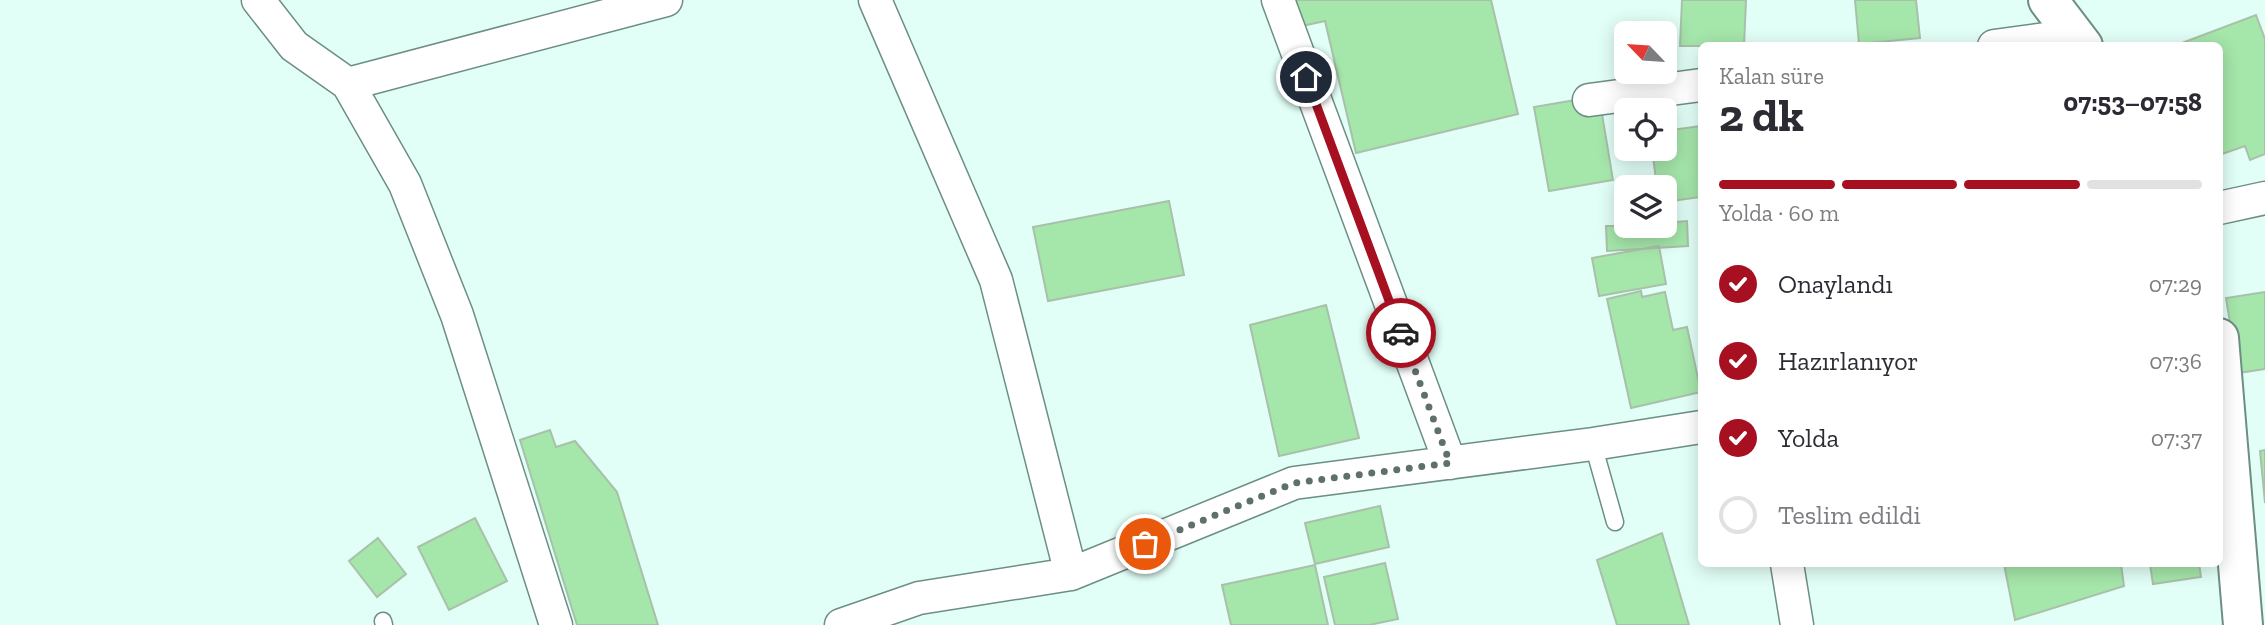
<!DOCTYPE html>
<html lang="tr">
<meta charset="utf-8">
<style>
:root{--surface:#fff;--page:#f7f7f7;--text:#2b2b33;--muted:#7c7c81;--line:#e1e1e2;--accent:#a71021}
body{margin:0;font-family:"Zilla Slab",serif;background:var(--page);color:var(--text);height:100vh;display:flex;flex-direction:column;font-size:26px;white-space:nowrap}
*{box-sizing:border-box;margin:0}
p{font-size:23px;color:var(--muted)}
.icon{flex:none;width:38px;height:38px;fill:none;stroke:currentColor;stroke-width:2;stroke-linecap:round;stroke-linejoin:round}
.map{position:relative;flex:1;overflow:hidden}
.sheet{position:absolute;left:1698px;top:42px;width:525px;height:525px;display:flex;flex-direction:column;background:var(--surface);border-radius:10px;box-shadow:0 4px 18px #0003}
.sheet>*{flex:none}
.needle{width:46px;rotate:295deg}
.buttons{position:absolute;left:1614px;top:21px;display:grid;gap:14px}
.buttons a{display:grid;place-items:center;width:63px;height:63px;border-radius:10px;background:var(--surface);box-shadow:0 4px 18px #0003;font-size:35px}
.pin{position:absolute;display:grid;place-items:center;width:60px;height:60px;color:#fff;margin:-30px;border:4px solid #fff;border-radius:50%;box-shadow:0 2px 7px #0007}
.courier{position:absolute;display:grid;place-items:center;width:70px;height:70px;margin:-35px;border:5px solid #a71021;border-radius:50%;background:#fff;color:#222;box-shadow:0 2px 9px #0007}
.overview em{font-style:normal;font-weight:700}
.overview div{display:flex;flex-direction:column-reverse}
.overview{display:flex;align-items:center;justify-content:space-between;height:119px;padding:0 21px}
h1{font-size:46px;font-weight:700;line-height:52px}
.bar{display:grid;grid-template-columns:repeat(4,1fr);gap:10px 7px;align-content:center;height:84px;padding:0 21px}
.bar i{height:9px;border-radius:5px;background:var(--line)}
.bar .active{background:var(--accent)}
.bar p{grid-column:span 4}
ol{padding:0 21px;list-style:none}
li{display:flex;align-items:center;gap:21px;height:77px}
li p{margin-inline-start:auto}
li .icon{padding:7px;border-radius:50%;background:var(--accent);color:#fff;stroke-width:4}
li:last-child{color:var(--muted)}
li i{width:38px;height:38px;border:4px solid var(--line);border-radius:50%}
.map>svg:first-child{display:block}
</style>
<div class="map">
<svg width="2265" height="625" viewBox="0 0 2265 625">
<rect width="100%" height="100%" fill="#e2fff7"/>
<!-- building -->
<path fill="#a5e6aa" stroke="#a9c0aa" stroke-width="2" d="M1296,0H1491L1518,114L1356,153L1325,21L1302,26Z
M1682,0H1746L1744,46H1680Z
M1855,0H1916L1920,38L1859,44Z
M2256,15L2265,39V154L2250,160L2245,146L2219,155V46H2174Z
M1599,96L1613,180L1549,191L1534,107Z
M1701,126V197L1664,202V187H1657L1652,149H1664V131Z
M1169,201L1184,275L1048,301L1033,227Z
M1687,221L1688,246L1607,251L1606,226H1664V223Z
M1659,246L1666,284L1599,296L1592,258Z
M1641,291L1642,297L1665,292L1673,330L1687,327L1701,392L1631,408L1607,299Z
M2265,292V369L2238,373L2226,298Z
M1326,305L1359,438L1279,456L1250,325Z
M550,430L556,447L575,441L617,492L658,625H577L520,440Z
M2265,450V503L2260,451Z
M1380,506L1389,547L1315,564L1305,523Z
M475,518L507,581L449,610L418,547Z
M1662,533L1689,625H1617L1597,560Z
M378,538L406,574L377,597L349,561Z
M1385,563L1398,619L1369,625H1335L1324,577Z
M2004,564H2121L2124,586L2015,620Z
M2150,564H2199L2201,577L2153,584Z
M1315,565L1328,625H1231L1222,585Z"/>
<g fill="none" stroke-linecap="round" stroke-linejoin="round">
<!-- lane casing -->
<g stroke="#6d8e85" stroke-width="19">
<path id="lane" d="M1593,444L1615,522
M383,621L384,625"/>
</g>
<!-- street casing -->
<g stroke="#6d8e85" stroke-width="35">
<path id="street" d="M258,0L294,46L348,84L405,184L457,315L556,625
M875,0L996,280L1071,574
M1278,0L1450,463
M1994,46L2075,35
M348,84L666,0
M1589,100L1701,85
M2219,208L2265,198
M1787,564L1797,625
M841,625L919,598L1071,574L1294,483L1593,444L1701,427"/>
</g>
<!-- secondary casing -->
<g stroke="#6d8e85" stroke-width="42">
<path id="secondary" d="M2048,0L2083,46
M2219,338L2243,625"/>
</g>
<!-- lane -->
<use href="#lane" stroke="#fff" stroke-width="16"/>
<!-- street -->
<use href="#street" stroke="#fff" stroke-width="32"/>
<!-- secondary -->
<use href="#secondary" stroke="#fff" stroke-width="38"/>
</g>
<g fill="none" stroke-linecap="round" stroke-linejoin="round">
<!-- done -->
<path stroke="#5d706b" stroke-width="7" stroke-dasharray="0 12.6" d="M1145,544L1294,483L1450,463L1401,333"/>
<!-- route -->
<path stroke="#a71021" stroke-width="9" d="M1306,77L1401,333"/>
</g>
</svg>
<div class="buttons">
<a><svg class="needle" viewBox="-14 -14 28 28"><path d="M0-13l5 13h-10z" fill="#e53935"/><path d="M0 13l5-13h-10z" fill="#7c7c81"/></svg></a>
<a><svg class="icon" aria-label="locate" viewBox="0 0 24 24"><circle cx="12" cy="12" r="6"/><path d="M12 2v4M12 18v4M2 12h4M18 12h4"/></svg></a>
<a><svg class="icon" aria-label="layers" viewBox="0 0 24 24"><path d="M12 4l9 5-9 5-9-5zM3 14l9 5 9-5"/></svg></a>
</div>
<div class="pin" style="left:1145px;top:544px;background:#ea580c"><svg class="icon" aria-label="bag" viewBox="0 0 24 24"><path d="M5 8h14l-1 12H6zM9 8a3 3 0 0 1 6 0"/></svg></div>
<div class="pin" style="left:1306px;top:77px;background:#1f2937"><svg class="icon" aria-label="home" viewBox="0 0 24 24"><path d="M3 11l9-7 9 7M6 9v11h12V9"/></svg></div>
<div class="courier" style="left:1401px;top:333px"><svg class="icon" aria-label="car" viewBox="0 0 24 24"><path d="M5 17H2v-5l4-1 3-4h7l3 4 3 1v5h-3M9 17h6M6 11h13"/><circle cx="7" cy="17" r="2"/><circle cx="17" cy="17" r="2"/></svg></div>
<section class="sheet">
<div class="overview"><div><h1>2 dk</h1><p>Kalan süre</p></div><em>07:53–07:58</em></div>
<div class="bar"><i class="active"></i><i class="active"></i><i class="active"></i><i></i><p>Yolda · 60 m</p></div>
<ol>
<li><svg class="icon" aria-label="check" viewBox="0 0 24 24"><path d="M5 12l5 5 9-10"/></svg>Onaylandı<p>07:29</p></li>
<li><svg class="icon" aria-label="check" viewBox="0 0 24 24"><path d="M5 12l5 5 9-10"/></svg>Hazırlanıyor<p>07:36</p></li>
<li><svg class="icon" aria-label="check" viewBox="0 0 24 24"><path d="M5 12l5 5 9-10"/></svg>Yolda<p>07:37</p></li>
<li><i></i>Teslim edildi</li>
</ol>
</section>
</div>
